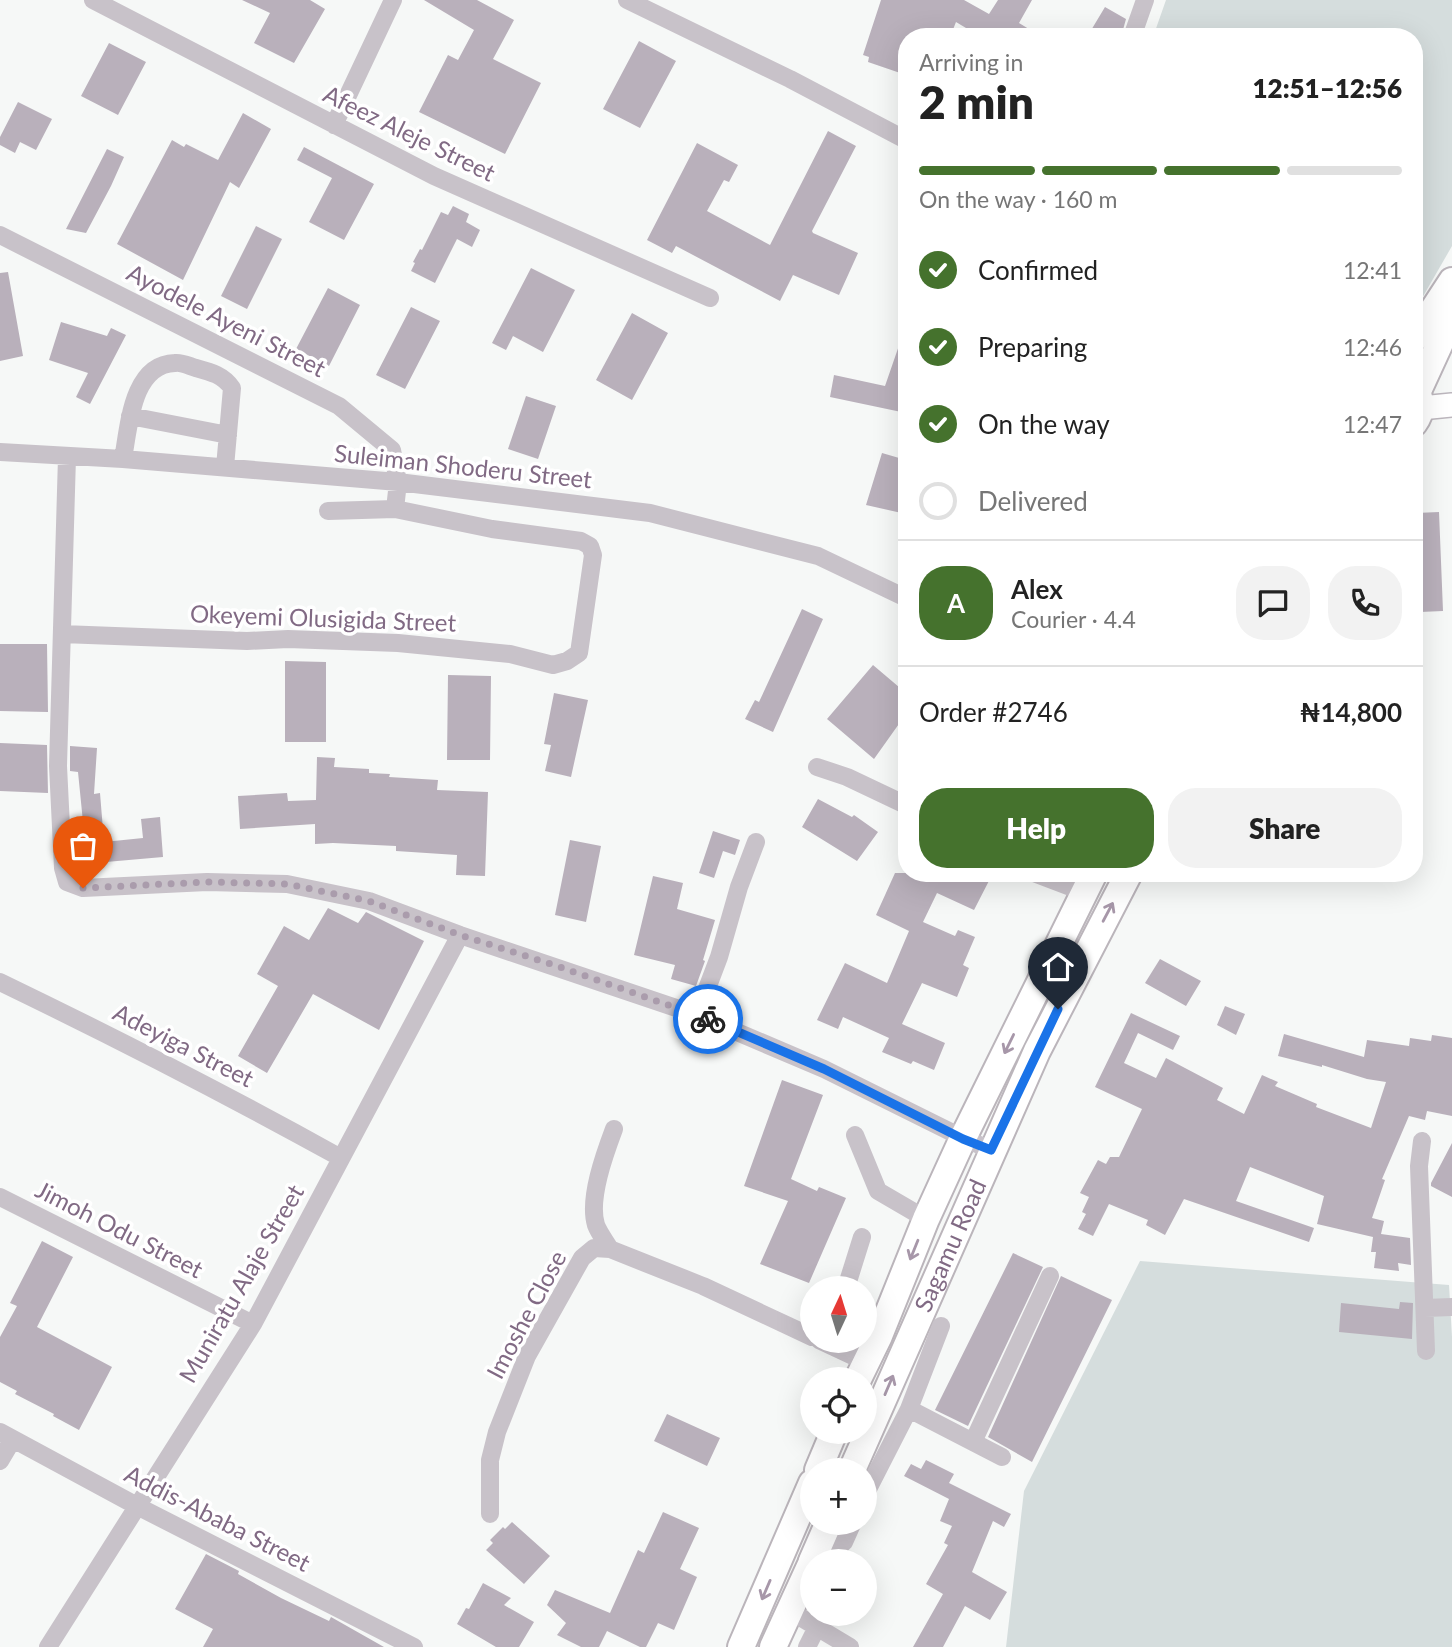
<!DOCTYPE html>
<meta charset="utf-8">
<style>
:root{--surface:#fff;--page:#f2f2f2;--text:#222;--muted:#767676;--line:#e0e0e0;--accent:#45722d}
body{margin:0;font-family:Lato,sans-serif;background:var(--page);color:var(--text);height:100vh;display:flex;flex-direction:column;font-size:26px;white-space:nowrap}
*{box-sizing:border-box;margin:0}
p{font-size:23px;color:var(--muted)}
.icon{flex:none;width:38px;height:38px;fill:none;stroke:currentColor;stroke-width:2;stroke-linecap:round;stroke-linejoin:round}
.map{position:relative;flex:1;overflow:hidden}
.panel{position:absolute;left:898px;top:28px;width:525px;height:854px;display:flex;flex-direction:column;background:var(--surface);border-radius:28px;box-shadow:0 7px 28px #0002}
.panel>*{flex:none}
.needle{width:46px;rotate:4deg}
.fabs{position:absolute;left:800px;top:1276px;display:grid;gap:14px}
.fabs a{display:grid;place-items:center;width:77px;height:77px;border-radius:50%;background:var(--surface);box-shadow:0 7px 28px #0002;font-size:35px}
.pin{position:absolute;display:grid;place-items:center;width:60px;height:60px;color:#fff;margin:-72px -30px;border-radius:50% 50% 50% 0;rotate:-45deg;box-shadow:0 0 7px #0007}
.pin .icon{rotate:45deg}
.courier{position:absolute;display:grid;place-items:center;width:70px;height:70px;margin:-35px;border:5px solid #1a73e8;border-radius:50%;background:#fff;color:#222;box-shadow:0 2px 9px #0007}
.head em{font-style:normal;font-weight:800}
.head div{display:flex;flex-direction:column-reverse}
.head{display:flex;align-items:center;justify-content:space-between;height:119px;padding:0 21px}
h1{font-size:46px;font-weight:800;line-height:52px}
.bar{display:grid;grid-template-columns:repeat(4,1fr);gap:10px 7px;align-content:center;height:84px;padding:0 21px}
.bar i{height:9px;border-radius:5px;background:var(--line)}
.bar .on{background:var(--accent)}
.bar p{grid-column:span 4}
.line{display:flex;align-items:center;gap:18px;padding:0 21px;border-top:2px solid var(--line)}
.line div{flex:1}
.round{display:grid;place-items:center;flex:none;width:74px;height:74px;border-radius:28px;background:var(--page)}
ol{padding:0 21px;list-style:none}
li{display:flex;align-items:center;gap:21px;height:77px}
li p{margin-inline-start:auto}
li .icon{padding:7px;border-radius:50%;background:var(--accent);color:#fff;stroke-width:4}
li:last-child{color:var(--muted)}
li i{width:38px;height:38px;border:4px solid var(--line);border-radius:50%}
.button{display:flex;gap:14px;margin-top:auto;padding:14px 21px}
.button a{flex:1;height:80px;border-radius:28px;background:var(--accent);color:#fff;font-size:28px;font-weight:800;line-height:80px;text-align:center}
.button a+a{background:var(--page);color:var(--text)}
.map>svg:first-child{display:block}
</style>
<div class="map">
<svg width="1452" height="1647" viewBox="0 0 1452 1647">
<rect width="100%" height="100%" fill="#f6f8f7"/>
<!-- green -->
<path fill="#d5dddd" d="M1166,0H1452V246L1414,312V37H1153Z
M1140,1261L1449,1285L1452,1337V1647H1006L1024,1491Z"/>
<!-- building -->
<path fill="#b9b0bb" d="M242,0H310L325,9L294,63L254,43L270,13Z
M424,0H477L514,20L493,59L541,83L505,154L419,112L448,55L458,60L474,30Z
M881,0H964L989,14L998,0H1032L1019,23L1042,37H981L956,22L950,37H906V75L868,62L869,57L863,55Z
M1105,7L1126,19L1121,37H1087Z
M639,41L676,61L640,128L603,109Z
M109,43L146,62L118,115L81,96Z
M18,102L52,119L36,150L20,142L15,153L0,145V137Z
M243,113L271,129L239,188L230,182L183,280L117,244L172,140L184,147L186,144L218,160Z
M828,131L856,146L812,231L813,233L858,253L839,295L793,275L780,301L676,246L672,253L647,240L697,143L738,165L729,182L724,180L707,211L770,245Z
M304,147L374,184L344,240L309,222L332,178L297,160Z
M107,149L124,157L111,186L86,233L66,229Z
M453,206L469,214L466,222L480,230L472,247L457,239L435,283L411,271L415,263L413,262L420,249L422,250L441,212L448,215Z
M256,226L282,239L247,309L221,296Z
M531,268L575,290L543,352L513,336L506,350L492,343Z
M8,272L23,356L0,361V273Z
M328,288L360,305L329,366L296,349Z
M411,307L440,321L405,389L376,375Z
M632,313L668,333L632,400L596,380Z
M61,322L107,336L111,328L126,335L90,404L76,397L88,373L49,360Z
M904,331L906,332V413L830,397L834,375L885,386Z
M526,396L556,406L538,459L508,449Z
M882,453L906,460V514L866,505Z
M1439,512L1443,611L1420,612L1416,513Z
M802,609L823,619L773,732L745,719L755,700L759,702Z
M0,644H47L48,712L0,711Z
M285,661L326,662V742H285Z
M873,665L906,693V714L874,759L827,719Z
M448,675L491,676L490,760H447Z
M554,693L588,700L571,777L545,771L551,745L544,744Z
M0,743L47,745L48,793L0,791Z
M70,746L97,748L94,794L100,793L104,842L143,838L141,819L160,817L163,857L106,862V858L93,859L92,852H86L78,772L70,771Z
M317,757L335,758L334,767L369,769V773L390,774L389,777L438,780L437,790L488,792L485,876L456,875L457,855L396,851V846L333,843L315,844V824L240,829L238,796L287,793L288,801L316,800Z
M818,799L852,817L854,815L878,832L857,861L802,827Z
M713,831L740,840L735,855L723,851L714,878L699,873Z
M570,840L601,846L586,922L555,915Z
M895,873H993L974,910L937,893L923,922L955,936L958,930L975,937L963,965L969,968L957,997L922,983L902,1024L945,1043L934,1070L913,1061L911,1064L882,1052L889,1038L843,1017L838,1029L817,1020L845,963L887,983L909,931L876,915Z
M653,876L683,883L677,909L715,920L703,960L705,961L696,986L671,979L675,965L634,955Z
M328,908L358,923L366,912L424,941L379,1030L313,994L267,1073L238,1056L278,986L257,974L284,926L309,940Z
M1160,959L1201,981L1186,1006L1145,983Z
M1225,1006L1245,1014L1236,1035L1217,1025Z
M1131,1013L1180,1036L1173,1050L1138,1033L1124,1063L1156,1078L1166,1058L1223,1088L1217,1100L1244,1114L1262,1075L1278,1082L1275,1086L1317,1104L1316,1107L1371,1128L1386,1082L1367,1079L1322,1065V1067L1278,1056L1284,1034L1364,1057L1367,1040L1409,1046L1410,1038L1431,1041L1432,1035L1452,1038V1116L1427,1111L1425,1120L1409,1116L1382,1179L1385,1180L1372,1218L1384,1221L1381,1234L1410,1238L1411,1265L1398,1263L1399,1271L1374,1268L1376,1252H1371L1373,1237L1317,1224L1324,1196L1250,1167L1236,1201L1314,1228L1309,1242L1184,1199L1165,1235L1146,1225L1148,1220L1109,1204L1093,1236L1078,1229L1086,1214L1082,1212L1089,1197L1080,1193L1098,1160L1106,1164L1110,1157H1119L1142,1109L1095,1087Z
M782,1080L823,1095L791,1179L817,1191L819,1187L846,1198L809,1283L760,1264L788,1201L744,1186Z
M1452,1143V1197L1431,1186V1183Z
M42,1241L73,1257L37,1327L112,1367L79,1430L53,1416L54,1414L15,1394L17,1391L0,1382V1337L17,1306L10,1303Z
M1013,1253L1043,1267L968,1426L935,1410Z
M1061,1276L1112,1300L1032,1462L988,1437Z
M1400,1302L1413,1303L1412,1339L1339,1332L1341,1303L1399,1309Z
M667,1414L720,1438L707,1466L654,1441Z
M926,1460L954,1474L949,1483L1011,1514L1004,1527L993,1521L972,1572L1007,1592L990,1620L965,1606L943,1647H913L943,1594L926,1584L948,1545L944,1543L952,1526L940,1521L949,1499L904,1476L911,1464L921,1469Z
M663,1512L699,1528L680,1569L697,1577L674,1630L658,1623L646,1647H640L607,1631L599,1647H581L557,1635L566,1623L547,1605L555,1590L610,1613L638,1550L644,1553Z
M512,1522L550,1556L524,1584L486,1550L493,1543L490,1540L503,1527L505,1529Z
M206,1554L239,1571L238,1574L281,1598L329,1621L331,1617L384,1647H203L213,1629L175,1609Z
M483,1583L511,1598L504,1605L534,1622L519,1647H496L457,1624L466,1608L469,1609Z"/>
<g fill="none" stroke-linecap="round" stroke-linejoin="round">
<!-- major casing -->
<g stroke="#bcb6bd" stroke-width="26">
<path id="major" d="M1421,408L1452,405"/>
</g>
<!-- highway casing -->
<g stroke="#bbb5bb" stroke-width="30">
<g id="highway">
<path d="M1414,339L1452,281"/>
<path d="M1414,389C1423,400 1422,412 1414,423"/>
<path d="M1417,393L1452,317"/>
<path d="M858,1379L879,1336L926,1219L963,1138L1094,873"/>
<path d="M818,1470L834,1432"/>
<path id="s1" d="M852,1470L1037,1051L1129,873"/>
<path d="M812,1561L829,1522"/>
<path d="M741,1647L812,1483"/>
<path d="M773,1647L812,1562"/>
</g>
</g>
<!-- minor -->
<path stroke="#c8c2c9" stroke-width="18" d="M93,0L434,176L710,298
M627,0L790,79L906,140
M1132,37L1145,0
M334,125L393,0
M0,235L339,406L392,450L398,482L395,509L492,529L581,541L590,546L593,555L579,653L567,661L553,665L510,654L398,643L288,639L247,641L62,634
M130,416L228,435
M0,452L123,459L398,482L650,513L818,556L906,598
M67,457L58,766L63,868L67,882L83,888L207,882L287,884L369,901L460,935L697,1015L824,1069L963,1138L991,1150
M123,459C129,426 132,364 175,363C182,362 189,366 196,368C211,372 223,375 232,388L225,467
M328,511L395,509
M817,767L847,777L906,805
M1034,873L1084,892
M0,982C116,1038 229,1096 341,1158
M697,1015L719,957L739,887L756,842
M855,1135L878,1191L926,1219
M1422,1141L1419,1166L1426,1351
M0,1197L253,1324
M610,1249C606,1242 599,1233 596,1225C588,1199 605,1153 614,1129
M846,1288L862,1237
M1425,1308L1452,1307
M819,1340L866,1362
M909,1409L1002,1457
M0,1432L137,1506L414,1647
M973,1442L1050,1276
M0,1461L13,1439
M864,1497L909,1409L941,1326
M490,1514V1460L497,1432L527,1356L582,1258L594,1248L610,1249L703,1286L812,1337
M819,1547L836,1550L844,1542L853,1522
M790,1611L850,1647
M48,1647L253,1324L460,935
M807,1647L817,1627"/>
<!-- major -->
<use href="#major" stroke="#fff" stroke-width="23"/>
<!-- highway -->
<use href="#highway" stroke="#fff" stroke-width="26"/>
</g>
<!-- one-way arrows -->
<defs><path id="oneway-shaft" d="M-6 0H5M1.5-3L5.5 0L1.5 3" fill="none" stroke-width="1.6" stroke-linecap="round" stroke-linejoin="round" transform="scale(1.75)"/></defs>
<g stroke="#a797a9">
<use href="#oneway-shaft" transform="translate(1108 912) rotate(-62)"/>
<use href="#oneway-shaft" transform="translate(1009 1044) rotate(116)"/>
<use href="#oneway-shaft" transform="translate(914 1250) rotate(112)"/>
<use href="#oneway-shaft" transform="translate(889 1385) rotate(-67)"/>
<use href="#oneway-shaft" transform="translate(766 1590) rotate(113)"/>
</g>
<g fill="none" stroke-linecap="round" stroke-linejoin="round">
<!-- done -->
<path stroke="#aa9cac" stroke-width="7" stroke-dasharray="0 12.6" d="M83,888L207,882L287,884L369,901L460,935L557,966L708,1019"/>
<!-- route -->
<path stroke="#1a73e8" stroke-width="9" d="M708,1019L824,1069L963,1139L991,1150L1058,1009"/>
</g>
<g text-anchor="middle" stroke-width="7" stroke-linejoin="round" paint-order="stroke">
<!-- street labels -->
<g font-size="24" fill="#816a84" stroke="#fff">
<text transform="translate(409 134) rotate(26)" y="8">Afeez Aleje Street</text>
<text transform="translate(226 321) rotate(27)" y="8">Ayodele Ayeni Street</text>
<text transform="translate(463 467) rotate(6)" y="8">Suleiman Shoderu Street</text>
<text transform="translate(323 619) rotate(2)" y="8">Okeyemi Olusigida Street</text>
<text transform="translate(183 1046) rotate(27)" y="8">Adeyiga Street</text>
<text transform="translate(119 1230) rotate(27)" y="8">Jimoh Odu Street</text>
<text dy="8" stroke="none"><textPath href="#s1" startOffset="245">Sagamu Road</textPath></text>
<text transform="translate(242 1284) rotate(-60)" y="8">Muniratu Alaje Street</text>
<text transform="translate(527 1315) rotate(-62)" y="8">Imoshe Close</text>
<text transform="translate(217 1519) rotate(27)" y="8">Addis-Ababa Street</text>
</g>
</g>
</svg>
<div class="fabs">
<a><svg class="needle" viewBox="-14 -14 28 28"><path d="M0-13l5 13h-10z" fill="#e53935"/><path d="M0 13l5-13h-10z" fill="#767676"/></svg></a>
<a><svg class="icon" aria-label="locate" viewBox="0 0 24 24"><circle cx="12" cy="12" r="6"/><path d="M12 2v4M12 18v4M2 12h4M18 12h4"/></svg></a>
<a>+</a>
<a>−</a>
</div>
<div class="pin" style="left:83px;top:888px;background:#ea580c"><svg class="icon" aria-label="bag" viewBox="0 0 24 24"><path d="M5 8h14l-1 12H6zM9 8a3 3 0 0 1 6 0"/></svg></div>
<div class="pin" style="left:1058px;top:1009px;background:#1f2937"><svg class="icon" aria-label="home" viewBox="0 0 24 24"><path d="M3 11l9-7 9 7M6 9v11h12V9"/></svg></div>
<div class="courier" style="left:708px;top:1019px"><svg class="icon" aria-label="bike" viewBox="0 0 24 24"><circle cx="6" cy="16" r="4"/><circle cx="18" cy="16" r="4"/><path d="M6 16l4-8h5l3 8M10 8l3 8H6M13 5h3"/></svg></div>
<section class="panel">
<div class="head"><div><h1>2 min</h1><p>Arriving in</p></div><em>12:51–12:56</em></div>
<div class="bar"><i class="on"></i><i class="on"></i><i class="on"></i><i></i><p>On the way · 160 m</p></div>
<ol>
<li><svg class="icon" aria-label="check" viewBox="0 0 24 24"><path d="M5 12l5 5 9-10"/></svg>Confirmed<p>12:41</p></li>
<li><svg class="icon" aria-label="check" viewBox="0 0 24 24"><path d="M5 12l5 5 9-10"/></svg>Preparing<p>12:46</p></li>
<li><svg class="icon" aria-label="check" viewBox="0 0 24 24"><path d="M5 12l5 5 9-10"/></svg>On the way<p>12:47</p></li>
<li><i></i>Delivered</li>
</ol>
<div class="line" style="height:126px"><b class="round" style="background:var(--accent);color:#fff">A</b><div><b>Alex</b><p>Courier · 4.4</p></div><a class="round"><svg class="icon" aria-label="chat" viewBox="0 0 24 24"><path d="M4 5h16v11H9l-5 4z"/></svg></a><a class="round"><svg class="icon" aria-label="phone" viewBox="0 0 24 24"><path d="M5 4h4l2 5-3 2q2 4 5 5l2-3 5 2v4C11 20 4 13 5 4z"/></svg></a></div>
<div class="line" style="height:91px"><div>Order #2746</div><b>₦14,800</b></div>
<div class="button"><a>Help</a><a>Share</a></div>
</section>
</div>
